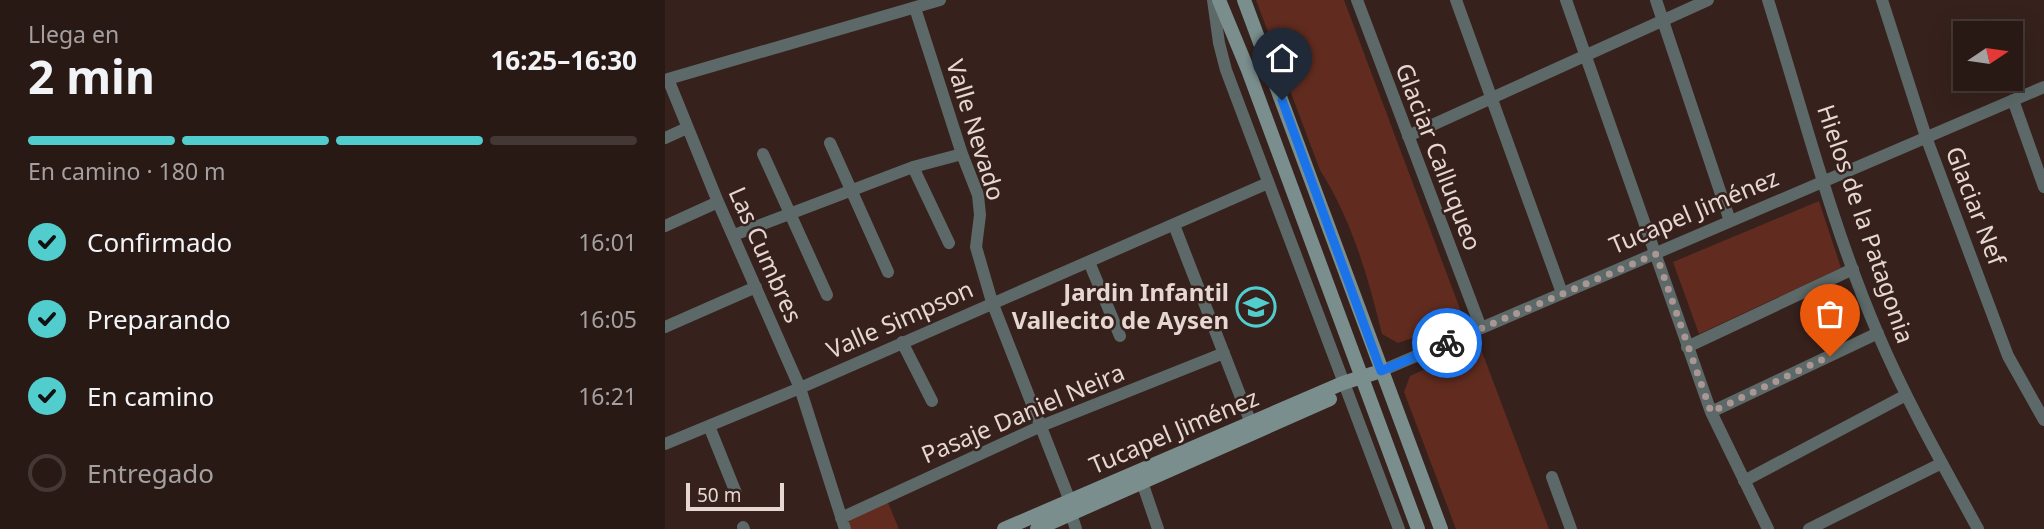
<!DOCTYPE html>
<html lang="es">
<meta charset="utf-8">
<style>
:root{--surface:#281915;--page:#30221e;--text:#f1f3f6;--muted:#a5a0a0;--line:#443834;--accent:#52cdcd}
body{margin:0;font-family:"Noto Sans",sans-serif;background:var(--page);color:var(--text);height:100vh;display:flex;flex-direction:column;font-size:26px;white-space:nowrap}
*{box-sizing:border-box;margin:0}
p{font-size:23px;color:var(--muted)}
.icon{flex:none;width:38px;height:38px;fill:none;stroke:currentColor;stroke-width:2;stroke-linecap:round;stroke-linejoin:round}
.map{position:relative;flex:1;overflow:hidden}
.panel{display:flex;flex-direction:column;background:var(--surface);width:665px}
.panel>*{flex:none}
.needle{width:46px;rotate:77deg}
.tools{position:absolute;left:1288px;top:21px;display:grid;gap:14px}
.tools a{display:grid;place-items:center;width:70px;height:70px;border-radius:0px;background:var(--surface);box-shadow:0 7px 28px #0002,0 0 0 2px var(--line);font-size:35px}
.scale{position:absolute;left:21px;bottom:18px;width:98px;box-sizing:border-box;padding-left:7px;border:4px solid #e6d7d3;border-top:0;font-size:19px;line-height:24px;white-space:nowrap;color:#e6d7d3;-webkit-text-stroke:5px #36211c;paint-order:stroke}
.pin{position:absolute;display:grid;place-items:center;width:60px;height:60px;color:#fff;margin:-72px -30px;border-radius:50% 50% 50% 0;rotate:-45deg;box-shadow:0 0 7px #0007}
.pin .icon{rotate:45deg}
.courier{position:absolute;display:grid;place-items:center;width:70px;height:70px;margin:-35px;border:5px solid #1a73e8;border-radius:50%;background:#fff;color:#222;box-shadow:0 2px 9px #0007}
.head em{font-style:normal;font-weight:700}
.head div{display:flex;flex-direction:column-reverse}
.head{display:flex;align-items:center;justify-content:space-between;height:119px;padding:0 28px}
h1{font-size:46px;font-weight:700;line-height:52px}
.bar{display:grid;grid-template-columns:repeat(4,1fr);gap:10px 7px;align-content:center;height:84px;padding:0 28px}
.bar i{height:9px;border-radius:5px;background:var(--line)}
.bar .active{background:var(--accent)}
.bar p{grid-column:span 4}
ol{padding:0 28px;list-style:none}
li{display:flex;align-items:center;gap:21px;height:77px}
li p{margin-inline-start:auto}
li .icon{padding:7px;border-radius:50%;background:var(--accent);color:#111;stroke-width:4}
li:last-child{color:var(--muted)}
li i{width:38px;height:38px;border:4px solid var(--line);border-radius:50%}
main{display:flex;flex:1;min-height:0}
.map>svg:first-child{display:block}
</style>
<main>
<section class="panel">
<div class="head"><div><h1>2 min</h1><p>Llega en</p></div><em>16:25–16:30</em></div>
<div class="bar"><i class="active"></i><i class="active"></i><i class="active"></i><i></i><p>En camino · 180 m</p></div>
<ol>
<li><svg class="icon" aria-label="check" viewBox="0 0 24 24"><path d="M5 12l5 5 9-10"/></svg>Confirmado<p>16:01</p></li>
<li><svg class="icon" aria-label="check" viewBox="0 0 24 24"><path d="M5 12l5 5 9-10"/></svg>Preparando<p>16:05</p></li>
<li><svg class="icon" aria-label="check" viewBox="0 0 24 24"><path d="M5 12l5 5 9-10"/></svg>En camino<p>16:21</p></li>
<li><i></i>Entregado</li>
</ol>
</section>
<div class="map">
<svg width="1379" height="529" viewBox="0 0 1379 529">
<rect width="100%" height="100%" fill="#36211c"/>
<!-- green -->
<path fill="#612c1f" d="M591,0H679L795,309L791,319L782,326L733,343L717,334C703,277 687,220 655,170Z
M1154,201L1176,268L1034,334L1008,262Z
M814,344L884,529H791L739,392L745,376Z
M221,498L234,529H184L180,519Z"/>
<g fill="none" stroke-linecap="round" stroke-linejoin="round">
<!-- street -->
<path stroke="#5c6968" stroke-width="12" d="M548,0L554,43L561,70L734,529
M692,0L816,328
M791,0L897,293
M901,0L1046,412L1103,529
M991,0L1065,221
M1103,0C1138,111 1167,227 1213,334C1242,402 1278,465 1313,529
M1217,0L1261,137L1343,356L1379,420
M250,8L297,154L313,195L315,215L311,247L327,302L405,501
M1348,100L1379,187
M743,136L1043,0
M0,138L22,128
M165,143L223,272
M98,154L162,295
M248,167L284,243
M509,225L589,431
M0,226L53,202
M69,235L248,167L297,154
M424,262L455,336
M0,327L91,287
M237,342L267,401
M1022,347L1188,269
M716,371L1379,87
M1046,412L1213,333
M44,426L71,493
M0,444L135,388L603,183
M887,477L906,529
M1079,481L1241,395
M477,482L493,529
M406,514L411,529
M176,518L376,426L559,353
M78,527L79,529
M180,529L135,388L53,202L3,79L275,0
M1144,529L1277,463"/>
<!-- secondary -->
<path stroke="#798e8d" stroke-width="14" d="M554,0L583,70L753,529
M579,0L776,529
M339,529L678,383L716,371
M372,529L665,399"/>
</g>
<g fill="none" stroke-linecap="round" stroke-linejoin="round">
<!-- done -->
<path stroke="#a89793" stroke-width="7" stroke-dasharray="0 12.6" d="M782,343L991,254L1046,412L1165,356"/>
<!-- route -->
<path stroke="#1a73e8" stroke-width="9" d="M617,100L716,371L782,343"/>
</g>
<!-- icons -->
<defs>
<g id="school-ring" transform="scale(2.0125)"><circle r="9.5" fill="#36211c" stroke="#52cdcd" stroke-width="1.5"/><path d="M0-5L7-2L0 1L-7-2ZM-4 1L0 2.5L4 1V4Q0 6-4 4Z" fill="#52cdcd"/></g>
</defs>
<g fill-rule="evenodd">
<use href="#school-ring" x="591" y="307"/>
</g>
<g text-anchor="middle" stroke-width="5" stroke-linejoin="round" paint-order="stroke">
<!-- street labels -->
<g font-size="24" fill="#e6d7d3" stroke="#36211c">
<text transform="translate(310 130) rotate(73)" y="8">Valle Nevado</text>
<text transform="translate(773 157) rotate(69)" y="8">Glaciar Calluqueo</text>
<text transform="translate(1310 206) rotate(69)" y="8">Glaciar Nef</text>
<text transform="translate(1029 212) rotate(-23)" y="8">Tucapel Jiménez</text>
<text transform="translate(1200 224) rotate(71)" y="8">Hielos de la Patagonia</text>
<text transform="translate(100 255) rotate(66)" y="8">Las Cumbres</text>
<text transform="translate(235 320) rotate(-24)" y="8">Valle Simpson</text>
<text transform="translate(358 414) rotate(-23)" y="8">Pasaje Daniel Neira</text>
<text transform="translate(509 432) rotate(-23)" y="8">Tucapel Jiménez</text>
</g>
<!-- poi labels -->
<g font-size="24" font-weight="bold" fill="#e6d7d3" stroke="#36211c" text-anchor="end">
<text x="564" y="301">Jardin Infantil<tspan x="564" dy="28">Vallecito de Aysen</tspan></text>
</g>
</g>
</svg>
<div class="tools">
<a><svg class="needle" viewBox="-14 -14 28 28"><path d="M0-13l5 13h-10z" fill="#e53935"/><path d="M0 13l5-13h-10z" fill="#a5a0a0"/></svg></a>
</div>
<div class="scale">50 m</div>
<div class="pin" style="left:1165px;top:356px;background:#ea580c"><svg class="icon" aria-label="bag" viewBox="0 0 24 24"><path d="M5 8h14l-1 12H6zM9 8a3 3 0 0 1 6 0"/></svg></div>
<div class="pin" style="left:617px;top:100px;background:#1f2937"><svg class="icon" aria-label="home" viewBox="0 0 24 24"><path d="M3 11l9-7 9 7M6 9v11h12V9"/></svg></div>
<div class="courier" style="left:782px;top:343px"><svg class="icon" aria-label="bike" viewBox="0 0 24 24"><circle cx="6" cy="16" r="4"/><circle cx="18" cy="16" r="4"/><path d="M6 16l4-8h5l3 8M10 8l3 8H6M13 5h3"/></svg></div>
</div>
</main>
